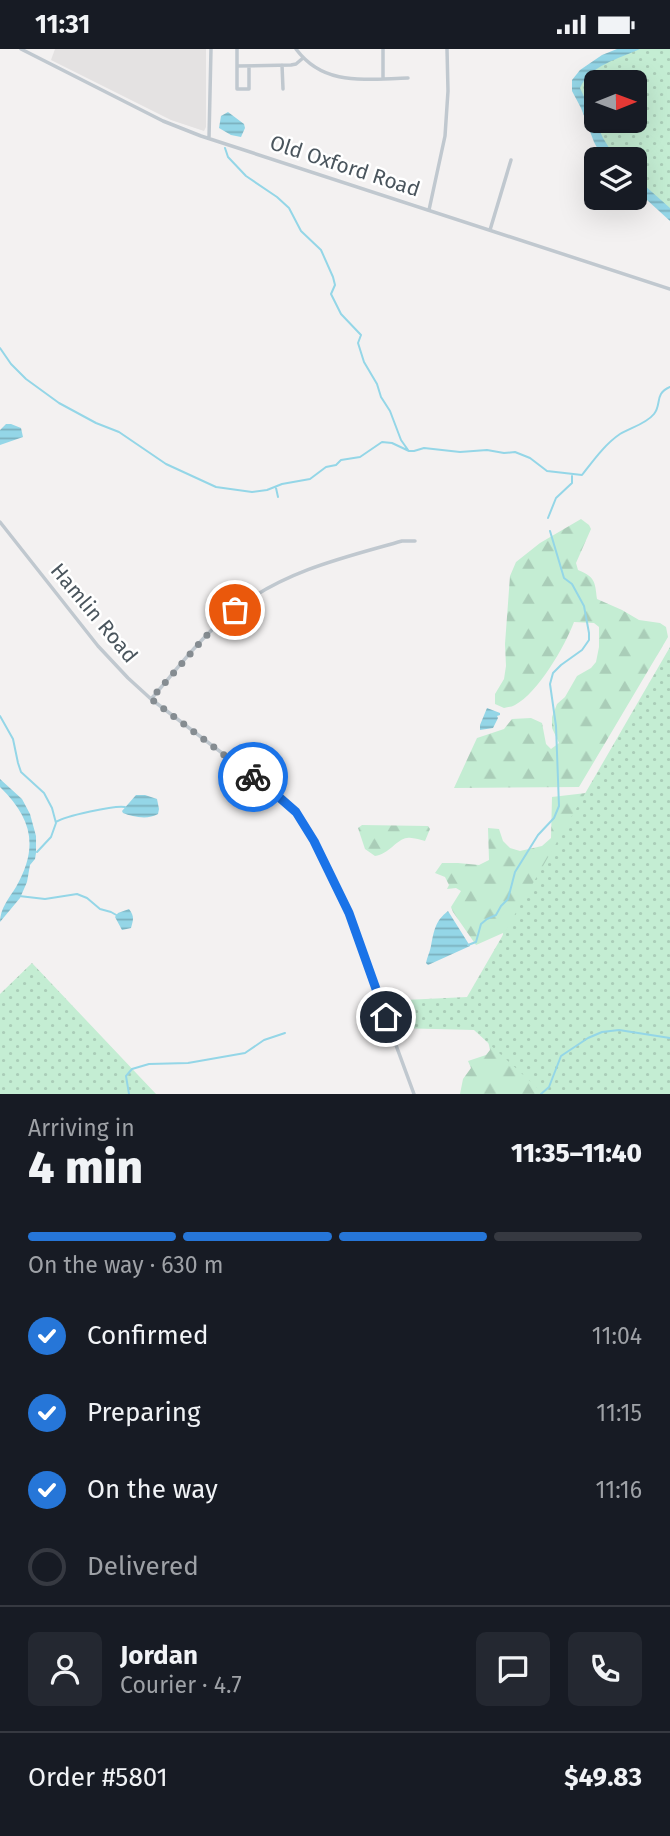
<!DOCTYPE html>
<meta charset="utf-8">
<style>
:root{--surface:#171b24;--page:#242831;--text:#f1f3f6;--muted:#9ea1a6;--line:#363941;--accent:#2676d8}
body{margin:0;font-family:"Fira Sans",sans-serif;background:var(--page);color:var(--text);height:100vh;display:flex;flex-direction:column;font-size:26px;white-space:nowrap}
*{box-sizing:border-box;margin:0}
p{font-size:23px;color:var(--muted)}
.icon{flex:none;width:38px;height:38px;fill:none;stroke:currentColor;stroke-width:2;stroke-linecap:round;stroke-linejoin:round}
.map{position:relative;height:1045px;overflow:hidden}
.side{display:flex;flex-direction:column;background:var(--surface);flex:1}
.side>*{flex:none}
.needle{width:46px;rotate:89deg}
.buttons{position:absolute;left:584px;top:21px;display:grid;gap:14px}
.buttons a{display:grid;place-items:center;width:63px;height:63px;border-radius:10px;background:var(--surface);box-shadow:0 7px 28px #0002;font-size:35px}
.pin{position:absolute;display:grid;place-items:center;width:60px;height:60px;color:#fff;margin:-30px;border:4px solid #fff;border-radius:50%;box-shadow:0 2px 7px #0007}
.courier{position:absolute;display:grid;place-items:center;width:70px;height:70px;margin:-35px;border:5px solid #1a73e8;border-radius:50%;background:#fff;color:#222;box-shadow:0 2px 9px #0007}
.overview em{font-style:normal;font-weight:800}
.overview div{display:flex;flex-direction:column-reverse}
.overview{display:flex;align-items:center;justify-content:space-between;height:119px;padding:0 28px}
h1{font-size:46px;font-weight:800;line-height:52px}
.bar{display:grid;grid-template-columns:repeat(4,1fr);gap:10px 7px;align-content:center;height:84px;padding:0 28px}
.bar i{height:9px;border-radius:5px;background:var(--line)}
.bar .selected{background:var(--accent)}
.bar p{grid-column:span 4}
.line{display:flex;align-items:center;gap:18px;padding:0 28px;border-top:2px solid var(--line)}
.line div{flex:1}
.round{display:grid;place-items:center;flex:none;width:74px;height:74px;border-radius:10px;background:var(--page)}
ol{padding:0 28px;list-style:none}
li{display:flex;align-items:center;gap:21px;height:77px}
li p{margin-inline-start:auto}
li .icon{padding:7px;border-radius:50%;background:var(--accent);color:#fff;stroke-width:4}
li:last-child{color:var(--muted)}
li i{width:38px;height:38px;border:4px solid var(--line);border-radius:50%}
.status{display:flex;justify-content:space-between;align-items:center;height:49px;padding:0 35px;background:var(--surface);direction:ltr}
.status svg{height:19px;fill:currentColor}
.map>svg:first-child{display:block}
</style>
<div class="status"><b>11:31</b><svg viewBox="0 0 49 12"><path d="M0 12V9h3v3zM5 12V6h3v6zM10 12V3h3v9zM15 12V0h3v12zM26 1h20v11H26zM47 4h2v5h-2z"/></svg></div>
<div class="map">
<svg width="670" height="1045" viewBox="0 0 670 1045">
<defs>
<pattern id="forest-firs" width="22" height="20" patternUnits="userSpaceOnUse" patternTransform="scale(1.75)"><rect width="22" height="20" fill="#c4edd3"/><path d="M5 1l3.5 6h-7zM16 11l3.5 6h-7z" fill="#aacdb8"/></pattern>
<pattern id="park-dots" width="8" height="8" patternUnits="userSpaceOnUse" patternTransform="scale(1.75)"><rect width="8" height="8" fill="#c4edd3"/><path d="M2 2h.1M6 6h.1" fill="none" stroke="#aacdb8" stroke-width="1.8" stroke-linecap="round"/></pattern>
<pattern id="water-rules" width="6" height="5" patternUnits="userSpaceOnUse" patternTransform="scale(1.75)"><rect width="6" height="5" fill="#94d6e7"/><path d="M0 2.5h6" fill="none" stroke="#7bb0be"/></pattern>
</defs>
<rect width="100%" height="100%" fill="#f3f1f1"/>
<!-- education -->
<path fill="#e4e2e2" d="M55,0H206V78L204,82L171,71L51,11Z"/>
<!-- forest -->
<path fill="url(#forest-firs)" d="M581,470L589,476L591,480L576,514L578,521C595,528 595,532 597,550L622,561L639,571L660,574L666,578L668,588L579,738L454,739L477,689L504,680L512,670L531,669L542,674L546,695L551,700L559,694L552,679V668L557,655L565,648L577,627L591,619L596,613L599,598V578L594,574L574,573C565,597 538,644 515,656C512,658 508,658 504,659L495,655V645L504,630L506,617L505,595L510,527L516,513L540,494Z
M670,644V1043L668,1045H460L463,1030L471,1019L468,1012L486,1006L490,1001L488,992L467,949L502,901L503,884L476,896L453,863L451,858L461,842L456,839L447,840L449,836L445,828L435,824L442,814H458L479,816L489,811L488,779L499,780L503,792L510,799L520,802L542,797L551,789L552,748L586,744Z
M362,776L428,777L430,780L425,792C420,791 413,788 407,789C397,790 389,805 375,807L365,800L358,779Z"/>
<!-- park -->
<path fill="url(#park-dots)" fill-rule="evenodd" d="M627,0H670V164L635,136V110H610L578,45L577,31ZM597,33H635V72H597Z
M670,598V1045H544L474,981L395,979L384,952L467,948Z
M32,914L156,1045H0V945Z"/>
<!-- water -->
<path fill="url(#water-rules)" d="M617,0H640C619,10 590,16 580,39L603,89L616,110H603L594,93L581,59L572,42V31L580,21L602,6Z
M228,63L244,75L245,79L241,88L231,86L219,79L221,67Z
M635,128L670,159V172L635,140Z
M6,375H11L21,379L23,388L0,396V381Z
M487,659L500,664V666L497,667L498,669L493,679L480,681V676Z
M0,730L22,750L30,765L36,787V804L35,810L30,816L27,833L20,849L0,873C0,860 9,849 16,838C39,798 32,769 0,738Z
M136,746H145L157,750L159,760L158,765C148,771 133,768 123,764L122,762Z
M129,860C135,868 133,871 131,879L122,881L115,868L118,864Z
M448,862L470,897L428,916L426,914C427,908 430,903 431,897C434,882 435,872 448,862Z"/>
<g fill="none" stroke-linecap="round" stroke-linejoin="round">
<!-- stream -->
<path stroke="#94d6e7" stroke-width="2" d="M225,99L228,108L246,127L277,148L289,159L301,182L321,201L333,228L335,236L331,245L341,265L361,286L358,294L364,313L377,335L381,348L390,362L401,391L408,401
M0,299L11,315L26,330L59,354L96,374L119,383L166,415L216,438L252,443L267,441L282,435L310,430L326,418L336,416L341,411L360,408L382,393L392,394L409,402H414L424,399L460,403L487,401L504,404L515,403L530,409L547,422L582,426C593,412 605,395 620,385C630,379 646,375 654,365C662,355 654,345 670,338
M276,439L278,448
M548,469L556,449L572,434V427
M0,667L13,690L18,714L21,723L44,744L52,759L56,774L51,788L37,803
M56,773C65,767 115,756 125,758
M19,847L45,850L77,845L87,849L100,860L111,863L118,867
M468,896L476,893L481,875L487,870L496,866L501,857L508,850L515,823L538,786L554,769L559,757L556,677L550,635L553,624L561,616L582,601L589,591V584L584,557L572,535L564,529L550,482
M129,1045L126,1027L132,1020L149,1015L188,1014L245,1004L264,991L285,984
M541,1045L549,1038L561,1007L588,989L602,983L619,981L670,989"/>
<!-- minor -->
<path stroke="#c0c8cf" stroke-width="3.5" d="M21,0L163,72L201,87L670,240
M237,0V40H249V17
M296,0C324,38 366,30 408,29
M383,0V29
M282,16L283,40
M237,17L291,16L296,15L303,9
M209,89L211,0
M429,161L445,87L448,42L447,0
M490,181L511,111
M0,473L98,597L128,629L151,650L272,742L290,758L301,770L344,855L414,1045
M151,650C179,618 205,582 240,557C288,521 346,508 402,492H415"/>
</g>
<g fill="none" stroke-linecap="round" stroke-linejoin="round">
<!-- done -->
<path stroke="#858c91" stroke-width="7" stroke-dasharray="0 12.6" d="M235,561L205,588L151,650L253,728"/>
<!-- route -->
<path stroke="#1a73e8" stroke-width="9" d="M253,728L272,742L296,763L314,792L349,864L386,968"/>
</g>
<g text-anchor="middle" stroke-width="5" stroke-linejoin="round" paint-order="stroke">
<!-- street labels -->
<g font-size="21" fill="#4a555d" stroke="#fff">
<text transform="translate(345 117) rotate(18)" y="7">Old Oxford Road</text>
<text transform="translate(94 564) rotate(50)" y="7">Hamlin Road</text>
</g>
</g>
</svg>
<div class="buttons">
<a><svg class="needle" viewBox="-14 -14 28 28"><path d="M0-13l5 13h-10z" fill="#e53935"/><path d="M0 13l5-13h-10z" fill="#9ea1a6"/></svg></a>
<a><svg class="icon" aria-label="layers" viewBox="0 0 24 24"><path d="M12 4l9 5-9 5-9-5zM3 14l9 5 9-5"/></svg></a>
</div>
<div class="pin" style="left:235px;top:561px;background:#ea580c"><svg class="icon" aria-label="bag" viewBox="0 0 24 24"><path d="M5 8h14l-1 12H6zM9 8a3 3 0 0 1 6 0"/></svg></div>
<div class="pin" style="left:386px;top:968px;background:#1f2937"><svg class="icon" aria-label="home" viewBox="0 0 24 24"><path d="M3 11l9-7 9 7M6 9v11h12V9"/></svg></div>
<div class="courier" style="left:253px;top:728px"><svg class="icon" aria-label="bike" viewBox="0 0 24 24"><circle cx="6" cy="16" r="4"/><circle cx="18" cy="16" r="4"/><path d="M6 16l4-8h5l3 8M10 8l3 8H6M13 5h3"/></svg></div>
</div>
<section class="side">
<div class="overview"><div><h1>4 min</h1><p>Arriving in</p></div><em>11:35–11:40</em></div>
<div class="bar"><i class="selected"></i><i class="selected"></i><i class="selected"></i><i></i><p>On the way · 630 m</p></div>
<ol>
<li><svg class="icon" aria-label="check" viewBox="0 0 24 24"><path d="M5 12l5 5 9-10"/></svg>Confirmed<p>11:04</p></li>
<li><svg class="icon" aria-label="check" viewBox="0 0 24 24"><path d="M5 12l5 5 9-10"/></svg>Preparing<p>11:15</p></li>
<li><svg class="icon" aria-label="check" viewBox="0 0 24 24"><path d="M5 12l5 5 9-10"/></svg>On the way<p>11:16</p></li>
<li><i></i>Delivered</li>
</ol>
<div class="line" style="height:126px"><a class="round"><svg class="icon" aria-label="person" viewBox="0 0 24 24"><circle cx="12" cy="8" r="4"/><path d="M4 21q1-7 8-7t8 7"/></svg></a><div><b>Jordan</b><p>Courier · 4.7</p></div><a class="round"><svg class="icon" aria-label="chat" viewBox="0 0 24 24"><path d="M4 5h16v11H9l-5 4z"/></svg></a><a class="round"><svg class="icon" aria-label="phone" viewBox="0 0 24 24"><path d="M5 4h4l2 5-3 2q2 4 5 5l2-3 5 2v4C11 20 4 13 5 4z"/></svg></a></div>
<div class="line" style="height:91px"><div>Order #5801</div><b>$49.83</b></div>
</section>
